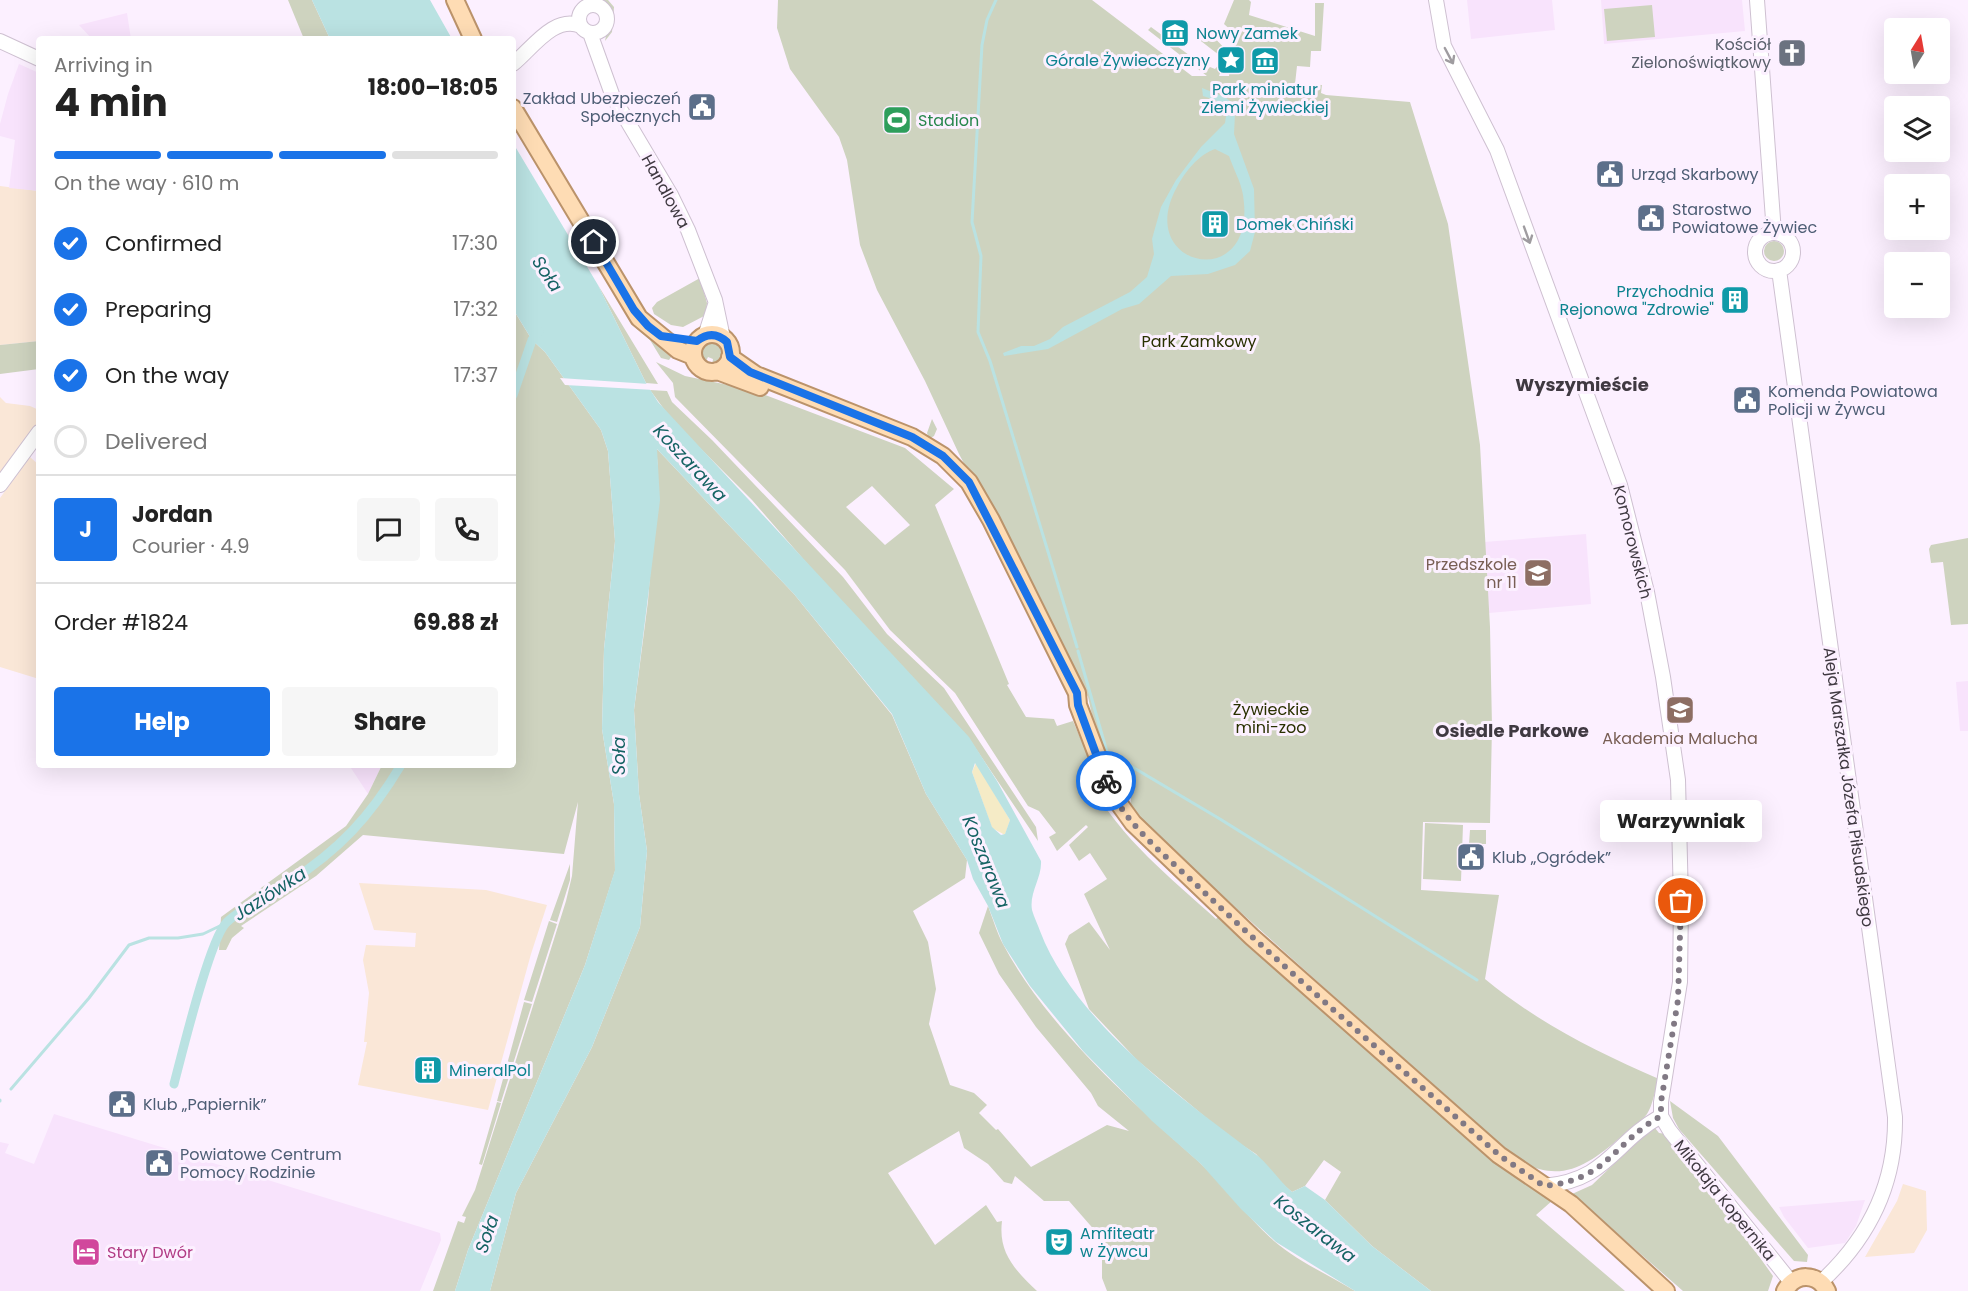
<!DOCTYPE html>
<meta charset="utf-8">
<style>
:root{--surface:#fff;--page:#f6f6f6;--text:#222;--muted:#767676;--line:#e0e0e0;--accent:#1a73e8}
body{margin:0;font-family:Poppins,sans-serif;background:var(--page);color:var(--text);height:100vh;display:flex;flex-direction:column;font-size:22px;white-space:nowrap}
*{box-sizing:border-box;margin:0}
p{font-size:20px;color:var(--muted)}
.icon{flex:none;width:33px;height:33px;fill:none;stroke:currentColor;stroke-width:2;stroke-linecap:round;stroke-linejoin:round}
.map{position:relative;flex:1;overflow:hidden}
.side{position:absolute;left:36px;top:36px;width:480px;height:732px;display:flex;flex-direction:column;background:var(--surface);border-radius:6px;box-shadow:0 6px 24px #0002}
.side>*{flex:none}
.needle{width:39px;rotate:11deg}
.fabs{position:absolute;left:1884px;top:18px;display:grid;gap:12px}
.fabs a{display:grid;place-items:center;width:66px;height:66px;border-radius:6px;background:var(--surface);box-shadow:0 6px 24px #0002;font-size:30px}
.pin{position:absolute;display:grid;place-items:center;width:51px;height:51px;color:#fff;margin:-26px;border:3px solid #fff;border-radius:50%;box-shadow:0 2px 6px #0007}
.courier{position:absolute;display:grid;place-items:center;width:60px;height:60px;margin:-30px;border:4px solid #1a73e8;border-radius:50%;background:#fff;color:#222;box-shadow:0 2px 8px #0007}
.bubble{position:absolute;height:42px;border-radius:6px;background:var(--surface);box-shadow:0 6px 24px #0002;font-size:20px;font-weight:700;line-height:42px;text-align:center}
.headline em{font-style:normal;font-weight:700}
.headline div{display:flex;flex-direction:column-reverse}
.headline{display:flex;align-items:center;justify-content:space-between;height:102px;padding:0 18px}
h1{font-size:39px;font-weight:700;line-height:45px}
.bar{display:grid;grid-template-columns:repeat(4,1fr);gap:9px 6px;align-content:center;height:72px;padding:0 18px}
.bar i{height:8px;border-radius:4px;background:var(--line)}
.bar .selected{background:var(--accent)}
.bar p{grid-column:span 4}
.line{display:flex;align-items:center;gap:15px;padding:0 18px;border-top:2px solid var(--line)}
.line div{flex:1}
.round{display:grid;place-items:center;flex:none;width:63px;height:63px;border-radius:6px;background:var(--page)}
ol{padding:0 18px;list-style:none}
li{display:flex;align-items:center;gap:18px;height:66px}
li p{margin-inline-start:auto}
li .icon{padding:6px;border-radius:50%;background:var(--accent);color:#fff;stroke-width:4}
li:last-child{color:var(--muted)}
li i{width:33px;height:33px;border:3px solid var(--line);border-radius:50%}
.button{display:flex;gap:12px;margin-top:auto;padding:12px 18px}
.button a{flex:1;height:69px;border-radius:6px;background:var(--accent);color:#fff;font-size:24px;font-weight:700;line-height:69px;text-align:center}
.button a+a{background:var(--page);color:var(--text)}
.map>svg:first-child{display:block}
</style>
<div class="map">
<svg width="1968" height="1291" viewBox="0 0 1968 1291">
<rect width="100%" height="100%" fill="#fcf0ff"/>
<!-- commercial -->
<path fill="#fae7d7" d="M0,186L39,191V341L0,345Z
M0,397L6,403L30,406L39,410V432L0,485Z
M30,457L39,465V679L0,667V498Z
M359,883L486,890L547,905L531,954L488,1110L358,1085L367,1042H364L369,993L363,960L366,945L415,947L416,933L374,930Z
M1903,1184L1926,1191L1927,1230L1914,1253L1865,1257L1897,1201Z"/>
<!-- built -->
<path fill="#f8e3fc" d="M1467,0H1552L1555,30L1471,39Z
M1601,0H1742L1745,31L1604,44Z
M127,13L131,39H92L79,25Z
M19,64L39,73V191L9,188L15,140L0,136V124L8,94Z
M1586,534L1591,604L1489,613L1484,542Z
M1968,681V731H1960L1956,682Z
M349,765H382L368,794Z
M54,1114L440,1233L441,1240L420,1291H0V1142L9,1144L5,1153L34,1164Z
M1865,1200L1856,1226L1845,1243L1808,1248L1784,1217L1779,1207Z"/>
<!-- green -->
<path fill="#ced3bf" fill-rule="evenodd" d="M288,0H312L330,39H304Z
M599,0H608L614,7L612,32L605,41L610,16Z
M778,0H1092L1192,76H1207L1148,30L1151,27L1208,69L1210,67L1215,69L1220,63L1217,59L1219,55L1197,38L1211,34L1227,51L1219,76H1229L1235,34L1224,24L1234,0H1249L1251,2L1249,15L1315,36V3H1324L1321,51H1311L1310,67L1297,66L1295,84L1322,85L1321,93L1326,95L1410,102L1448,224L1480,445L1490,627L1492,727L1490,823L1423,822L1421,890L1499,895L1485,979C1540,1024 1595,1051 1659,1079C1655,1089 1653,1105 1647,1114C1641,1122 1629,1129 1622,1136C1585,1168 1558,1186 1511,1156L1177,855L1130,809L1131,798L1118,792L1099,747L1088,697L959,454L925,381L877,290L860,245L847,160L839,137L790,69L777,28Z
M1652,5L1655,37L1607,41L1604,9Z
M1764 251a10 10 0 1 1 20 0a10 10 0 1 1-20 0Z
M700,278L707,303L706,315L683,327L671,325L654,314L652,308L657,302Z
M598,285L658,384L646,383Z
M615,293L674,353L669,360L661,358L650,340L637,329Z
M513,309L532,340L545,352L601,430L608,451L615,541L604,649L602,729L614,804L615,871L585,965L468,1250L455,1291H433L458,1221L464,1223L466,1217L462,1216L475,1190L566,901L572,876L578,802L564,854L363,835L316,876L241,926L244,928L232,938L226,950H219L221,917L346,826L368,794L382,765H513Z
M39,341V369L0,374V345Z
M711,342L718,344L724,354L719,364L712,366L713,359L708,357L705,363L700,353L704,345Z
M656,362L685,376L752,390L905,448L954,489L935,505L1009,684L1007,685L1026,717L1054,719L1057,726L1073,721L1098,779L1091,784C1120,838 1171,878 1216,919L1220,915L1498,1161L1522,1181L1553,1200L1536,1215L1625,1291H1431L1372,1246L1325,1200L1341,1172L1324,1160L1305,1186L1292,1192L1279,1181L1256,1154L1228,1136L1137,1060L1089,1009L1065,944L1069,935L1089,922L1110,950L1084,894L1107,879L1090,853L1079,861L1069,845L1088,827L1086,825L1057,851L1049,837L1056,833L1039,811L1028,806L955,693L890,630L845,570L675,397L673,383ZM872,486L910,525L885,545L846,507Z
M650,390L667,391L672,402L712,440L843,577L887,634L944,688L1036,827L1038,841L968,737L824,583L752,500L672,420Z
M932,419L937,429L934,436L929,439L927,433Z
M656,448L794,594L892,715L926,794L967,860L965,878L913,911L928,942L936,989L929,1024L950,1085L974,1093L987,1105L979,1113L996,1130L998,1129L1031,1167L1107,1125L1129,1131L1098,1106L1091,1093L1036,1027L999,974L979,933L988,906C993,919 997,933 1003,944C1046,1026 1130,1100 1198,1161C1225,1186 1246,1216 1274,1241C1297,1261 1329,1275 1355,1291H1107L1102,1278V1258L1111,1249L1069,1201H1044L1015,1176L1012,1184L1004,1182L988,1164L964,1148L959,1131L888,1173L935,1245L986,1205L997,1222L1002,1221C998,1253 1015,1270 1037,1291H490L516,1193L592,1047L640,927L647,851L639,794L634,710L648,601L658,468Z
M1968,538V624L1951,625L1943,562L1931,563L1929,549L1931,545Z
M1425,823L1463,825L1461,881L1423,879Z
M1470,830H1486V844H1469Z
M570,864V880L557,922L550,920Z
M549,921L557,924L532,1002L524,1000Z
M524,1002L532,1004L501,1102L497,1101Z
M1670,1101L1718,1136L1808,1255L1807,1262L1794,1261L1679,1129L1673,1118Z
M497,1102L501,1103L482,1165L479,1164Z
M1655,1128L1659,1133L1666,1134L1743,1229L1741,1231L1773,1276L1768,1291H1683L1572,1194L1592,1185L1649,1130Z"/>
<!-- sand -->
<path fill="#f5ebc6" d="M976,763L1010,820L1005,835L992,828L972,772Z"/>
<!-- water -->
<path fill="#bae2e2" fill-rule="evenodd" d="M312,0H430L452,39H330Z
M1202,88L1225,97L1231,102L1235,114L1234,134L1254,189L1255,232L1250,251L1235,265L1208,274L1171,276L1139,304L1122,309L1048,349L1004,356L1003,353L1021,346H1034L1050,339L1063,327L1130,292L1147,277L1154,254L1152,239L1161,207L1176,180L1201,147L1225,123L1227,110L1215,100L1203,96ZM1215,149L1229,156C1233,168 1241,182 1243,195C1259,295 1132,268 1177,187C1185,172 1198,155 1215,149Z
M513,143L598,285L646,383L658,402L969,737L997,781L1041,861C1042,878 1029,892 1032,910C1034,917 1038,925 1040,931C1074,1020 1179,1097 1254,1153C1268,1163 1278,1180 1292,1192L1305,1186L1325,1200L1372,1246L1431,1291H1355L1276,1242L1241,1209L1201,1164L1152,1121L1083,1051L1030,986L1003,944L988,906L973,879L967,860L926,794L892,714L794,594L657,449L660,500L634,710L639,794L647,851L640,927L592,1047L516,1193L490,1291H455L468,1250L585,965L615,870L614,804L602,729L604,649L615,541L608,451L601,430L545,352L532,340L513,309ZM975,763L1010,820L1005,834L1001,835L992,827L972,772Z"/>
<!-- pier -->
<path fill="#fcf0ff" d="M560,378L649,384L654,390L565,385Z"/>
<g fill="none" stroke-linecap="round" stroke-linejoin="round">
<!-- stream -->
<path stroke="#bae2e2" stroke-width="3" d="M996,0L987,20L982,45L972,222L981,256L978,332L990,361L1077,647
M1078,651L1107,752L1220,819L1477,980
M11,1089L89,998L129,945L149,938H178L203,934L226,923
M0,1101V1100"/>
<!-- canal -->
<path stroke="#bae2e2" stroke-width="9" d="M513,395L532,340L539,331
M174,1084C182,1054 209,941 226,923C238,910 272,893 288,883C339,850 370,817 401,765"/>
<!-- minor casing -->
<g stroke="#cec0d1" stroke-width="16">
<path id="minor" d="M1436,0L1444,46L1497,150L1620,485L1647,592L1663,677L1678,780L1681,901L1680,982L1661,1102V1116L1670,1131L1791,1282
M1757,0L1774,233
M579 19a14 14 0 1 1 28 0a14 14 0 1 1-28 0Z
M590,33L613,97L671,195L688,230L715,300L723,338
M0,41L39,59
M513,64C531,50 554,14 581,26
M1755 252a19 19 0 1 1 38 0a19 19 0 1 1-38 0Z
M1779,270L1895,1117C1896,1183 1869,1238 1821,1282
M705,336L715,305
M0,485L39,432
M1544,1186C1608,1180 1613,1143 1661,1116"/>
</g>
<!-- major casing -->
<g stroke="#bb936b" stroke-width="20">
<path id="major" d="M455,0L473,39
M513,108L639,318L678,350L693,356
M693 353a19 19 0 1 1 38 0a19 19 0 1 1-38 0Z
M730,357L756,375L912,437L943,456L969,482L991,520L1077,693L1078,705L1112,794L1133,823L1252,937L1499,1155L1571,1204L1666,1291
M717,371L760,387
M1785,1291C1795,1272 1818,1273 1827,1291"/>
</g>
<!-- minor -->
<use href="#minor" stroke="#fff" stroke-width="14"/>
<!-- major -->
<use href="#major" stroke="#fedcb4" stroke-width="16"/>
</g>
<!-- one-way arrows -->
<defs><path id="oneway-shaft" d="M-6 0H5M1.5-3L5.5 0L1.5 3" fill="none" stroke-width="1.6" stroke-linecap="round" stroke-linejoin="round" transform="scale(1.5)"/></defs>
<g stroke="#9f9ca0">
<use href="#oneway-shaft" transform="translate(1449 56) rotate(62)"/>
<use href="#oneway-shaft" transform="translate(1527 235) rotate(70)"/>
</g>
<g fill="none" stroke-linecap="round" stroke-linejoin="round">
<!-- done -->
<path stroke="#817984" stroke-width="6" stroke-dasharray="0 10.8" d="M1106,781C1126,827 1170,859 1205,893C1300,983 1401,1068 1499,1155L1544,1186C1608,1180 1613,1143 1661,1116V1102L1678,1000L1681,901"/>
<!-- route -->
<path stroke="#1a73e8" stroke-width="8" d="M594,242L634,310L648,326L661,336L697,341C707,333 717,333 727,342L730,357L750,372L912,437L943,456L969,482L1077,693L1078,705L1106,781"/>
</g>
<!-- icons -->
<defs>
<g id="museum-square" transform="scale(1.5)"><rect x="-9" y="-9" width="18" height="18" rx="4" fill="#0f9aa8" stroke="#fcf0ff"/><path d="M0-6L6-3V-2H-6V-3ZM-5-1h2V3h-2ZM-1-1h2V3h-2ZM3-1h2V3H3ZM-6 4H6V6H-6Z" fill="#fff"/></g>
<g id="church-square" transform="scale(1.5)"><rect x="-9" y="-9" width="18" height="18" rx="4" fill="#6b7280" stroke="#fcf0ff"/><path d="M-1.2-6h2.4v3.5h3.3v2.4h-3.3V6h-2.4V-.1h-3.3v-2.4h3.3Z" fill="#fff"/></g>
<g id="sight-square" transform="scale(1.5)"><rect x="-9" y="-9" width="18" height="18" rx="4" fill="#0f9aa8" stroke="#fcf0ff"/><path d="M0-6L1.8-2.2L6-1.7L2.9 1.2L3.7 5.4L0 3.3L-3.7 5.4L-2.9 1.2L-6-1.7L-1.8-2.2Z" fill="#fff"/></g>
<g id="civic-square" transform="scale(1.5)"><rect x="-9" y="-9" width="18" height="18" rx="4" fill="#5c6f8a" stroke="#fcf0ff"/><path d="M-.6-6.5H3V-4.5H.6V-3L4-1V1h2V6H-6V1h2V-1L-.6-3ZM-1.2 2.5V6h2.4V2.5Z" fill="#fff"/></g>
<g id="stadium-square" transform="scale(1.5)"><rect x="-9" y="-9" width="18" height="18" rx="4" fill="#2e9e5b" stroke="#fcf0ff"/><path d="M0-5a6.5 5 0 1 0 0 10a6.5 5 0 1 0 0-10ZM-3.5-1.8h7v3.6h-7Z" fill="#fff"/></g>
<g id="building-square" transform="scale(1.5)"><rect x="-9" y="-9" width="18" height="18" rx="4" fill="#0f9aa8" stroke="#fcf0ff"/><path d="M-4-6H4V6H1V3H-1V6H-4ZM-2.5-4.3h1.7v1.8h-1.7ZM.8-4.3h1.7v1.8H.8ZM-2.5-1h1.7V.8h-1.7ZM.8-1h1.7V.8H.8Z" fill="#fff"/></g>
<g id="school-square" transform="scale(1.5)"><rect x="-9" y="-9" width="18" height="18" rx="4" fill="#8d6e63" stroke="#fcf0ff"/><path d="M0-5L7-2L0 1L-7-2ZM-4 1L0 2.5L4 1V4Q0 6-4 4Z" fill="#fff"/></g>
<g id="theatre-square" transform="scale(1.5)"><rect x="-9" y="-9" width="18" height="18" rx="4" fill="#0f9aa8" stroke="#fcf0ff"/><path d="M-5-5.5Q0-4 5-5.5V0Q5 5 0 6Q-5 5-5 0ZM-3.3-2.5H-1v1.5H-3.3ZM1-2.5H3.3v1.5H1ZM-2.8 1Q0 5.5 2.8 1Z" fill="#fff"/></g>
<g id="hotel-square" transform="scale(1.5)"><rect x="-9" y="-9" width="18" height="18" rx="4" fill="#d1479c" stroke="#fcf0ff"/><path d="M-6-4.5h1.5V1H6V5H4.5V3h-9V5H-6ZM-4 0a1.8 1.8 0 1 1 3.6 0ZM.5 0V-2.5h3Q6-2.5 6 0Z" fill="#fff"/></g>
</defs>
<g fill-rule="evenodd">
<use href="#museum-square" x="1175" y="33"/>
<use href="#church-square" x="1792" y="53"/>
<use href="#sight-square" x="1231" y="60"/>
<use href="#museum-square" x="1265" y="61"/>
<use href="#civic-square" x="702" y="107"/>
<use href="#stadium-square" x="897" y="120"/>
<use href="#civic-square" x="1610" y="174"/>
<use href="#civic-square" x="1651" y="218"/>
<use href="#building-square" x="1215" y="224"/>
<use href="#building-square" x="1735" y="300"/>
<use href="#civic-square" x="1747" y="400"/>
<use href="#school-square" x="1538" y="573"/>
<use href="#school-square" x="1680" y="710"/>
<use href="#civic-square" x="1471" y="857"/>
<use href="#building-square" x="428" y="1070"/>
<use href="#civic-square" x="122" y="1104"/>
<use href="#civic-square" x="159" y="1163"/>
<use href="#theatre-square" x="1059" y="1242"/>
<use href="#hotel-square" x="86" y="1252"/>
</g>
<g text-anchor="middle" stroke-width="6" stroke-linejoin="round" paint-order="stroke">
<!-- culture labels -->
<g font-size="16" fill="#0d838f" stroke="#fcf0ff" text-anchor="start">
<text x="1196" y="39">Nowy Zamek</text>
<text x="1210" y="66" text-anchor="end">Górale Żywiecczyzny</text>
<text x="1265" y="95" text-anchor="middle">Park miniatur<tspan x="1265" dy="18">Ziemi Żywieckiej</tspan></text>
<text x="1236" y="230">Domek Chiński</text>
<text x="1714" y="297" text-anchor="end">Przychodnia<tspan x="1714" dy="18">Rejonowa "Zdrowie"</tspan></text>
<text x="449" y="1076">MineralPol</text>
<text x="1080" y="1239">Amfiteatr<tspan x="1080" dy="18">w Żywcu</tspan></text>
</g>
<!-- worship labels -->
<g font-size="16" fill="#5b616d" stroke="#fcf0ff" text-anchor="end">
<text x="1771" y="50">Kościół<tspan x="1771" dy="18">Zielonoświątkowy</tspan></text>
</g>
<!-- service labels -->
<g font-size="16" fill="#4e5e75" stroke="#fcf0ff" text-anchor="start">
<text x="681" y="104" text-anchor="end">Zakład Ubezpieczeń<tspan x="681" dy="18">Społecznych</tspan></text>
<text x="1631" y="180">Urząd Skarbowy</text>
<text x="1672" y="215">Starostwo<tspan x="1672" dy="18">Powiatowe Żywiec</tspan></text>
<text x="1768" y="397">Komenda Powiatowa<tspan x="1768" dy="18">Policji w Żywcu</tspan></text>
<text x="1492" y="863">Klub „Ogródek”</text>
<text x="143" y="1110">Klub „Papiernik”</text>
<text x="180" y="1160">Powiatowe Centrum<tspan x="180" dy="18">Pomocy Rodzinie</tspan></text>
</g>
<!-- leisure labels -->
<g font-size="16" fill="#27864d" stroke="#fcf0ff" text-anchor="start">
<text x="918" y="126">Stadion</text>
</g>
<!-- street labels -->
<g font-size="16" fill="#3f3941" stroke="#fcf0ff">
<text transform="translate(666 191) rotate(61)" y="6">Handlowa</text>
<text transform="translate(1633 542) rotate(76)" y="6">Komorowskich</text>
<text transform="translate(1849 787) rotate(82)" y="6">Aleja Marszałka Józefa Piłsudskiego</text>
<text transform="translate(1725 1200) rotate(51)" y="6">Mikołaja Kopernika</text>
</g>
<!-- park labels -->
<g font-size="16" fill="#293000" stroke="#fcf0ff">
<text x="1199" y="347">Park Zamkowy</text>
<text x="1271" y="715">Żywieckie<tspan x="1271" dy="18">mini-zoo</tspan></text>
</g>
<!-- education labels -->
<g font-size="16" fill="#785e54" stroke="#fcf0ff" text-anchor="end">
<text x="1517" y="570">Przedszkole<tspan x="1517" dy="18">nr 11</tspan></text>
<text x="1680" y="744" text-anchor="middle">Akademia Malucha</text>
</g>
<!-- hotel labels -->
<g font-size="16" fill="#b23c85" stroke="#fcf0ff" text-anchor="start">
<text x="107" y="1258">Stary Dwór</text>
</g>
<!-- water labels -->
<g font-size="18" font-style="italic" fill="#156364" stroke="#fcf0ff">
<text transform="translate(547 274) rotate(56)" y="6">Soła</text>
<text transform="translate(690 463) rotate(47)" y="6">Koszarawa</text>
<text transform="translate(619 756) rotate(-90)" y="6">Soła</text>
<text transform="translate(986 862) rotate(68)" y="6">Koszarawa</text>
<text transform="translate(270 894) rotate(-33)" y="6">Jaziówka</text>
<text transform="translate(1315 1229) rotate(38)" y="6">Koszarawa</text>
<text transform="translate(487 1234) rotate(-71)" y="6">Soła</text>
</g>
<!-- neighbourhood labels -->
<g font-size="18" font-weight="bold" fill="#3f3941" stroke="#fcf0ff">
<text x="1582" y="391">Wyszymieście</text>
<text x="1512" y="737">Osiedle Parkowe</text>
</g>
</g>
</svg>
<div class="fabs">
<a><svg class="needle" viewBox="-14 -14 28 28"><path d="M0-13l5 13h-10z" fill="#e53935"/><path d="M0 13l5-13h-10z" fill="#767676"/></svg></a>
<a><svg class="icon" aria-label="layers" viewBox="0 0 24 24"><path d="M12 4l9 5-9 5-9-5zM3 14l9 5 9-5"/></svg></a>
<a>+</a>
<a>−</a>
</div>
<div class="pin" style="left:1681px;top:901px;background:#ea580c"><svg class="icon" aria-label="bag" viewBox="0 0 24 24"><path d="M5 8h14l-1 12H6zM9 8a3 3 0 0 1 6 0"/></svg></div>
<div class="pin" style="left:594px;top:242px;background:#1f2937"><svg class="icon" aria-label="home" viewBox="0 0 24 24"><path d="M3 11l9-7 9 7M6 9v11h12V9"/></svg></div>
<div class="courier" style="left:1106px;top:781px"><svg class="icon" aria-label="bike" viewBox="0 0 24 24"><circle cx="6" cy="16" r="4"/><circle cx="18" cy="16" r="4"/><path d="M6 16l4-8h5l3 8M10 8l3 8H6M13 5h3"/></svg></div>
<div class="bubble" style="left:1600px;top:800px;width:162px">Warzywniak</div>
<section class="side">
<div class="headline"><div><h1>4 min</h1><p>Arriving in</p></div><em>18:00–18:05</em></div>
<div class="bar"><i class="selected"></i><i class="selected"></i><i class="selected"></i><i></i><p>On the way · 610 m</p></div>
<ol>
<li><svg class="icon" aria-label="check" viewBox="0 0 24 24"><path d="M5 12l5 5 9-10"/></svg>Confirmed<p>17:30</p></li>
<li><svg class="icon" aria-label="check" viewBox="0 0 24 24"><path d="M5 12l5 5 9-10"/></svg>Preparing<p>17:32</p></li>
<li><svg class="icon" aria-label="check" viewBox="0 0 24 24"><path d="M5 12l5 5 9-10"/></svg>On the way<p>17:37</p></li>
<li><i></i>Delivered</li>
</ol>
<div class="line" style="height:108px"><b class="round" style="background:var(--accent);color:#fff">J</b><div><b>Jordan</b><p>Courier · 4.9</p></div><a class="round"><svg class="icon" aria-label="chat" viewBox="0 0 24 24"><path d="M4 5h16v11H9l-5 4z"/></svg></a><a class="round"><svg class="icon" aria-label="phone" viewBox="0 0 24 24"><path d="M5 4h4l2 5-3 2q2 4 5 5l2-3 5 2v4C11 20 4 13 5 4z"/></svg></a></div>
<div class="line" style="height:78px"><div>Order #1824</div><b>69.88 zł</b></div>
<div class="button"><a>Help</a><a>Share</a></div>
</section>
</div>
